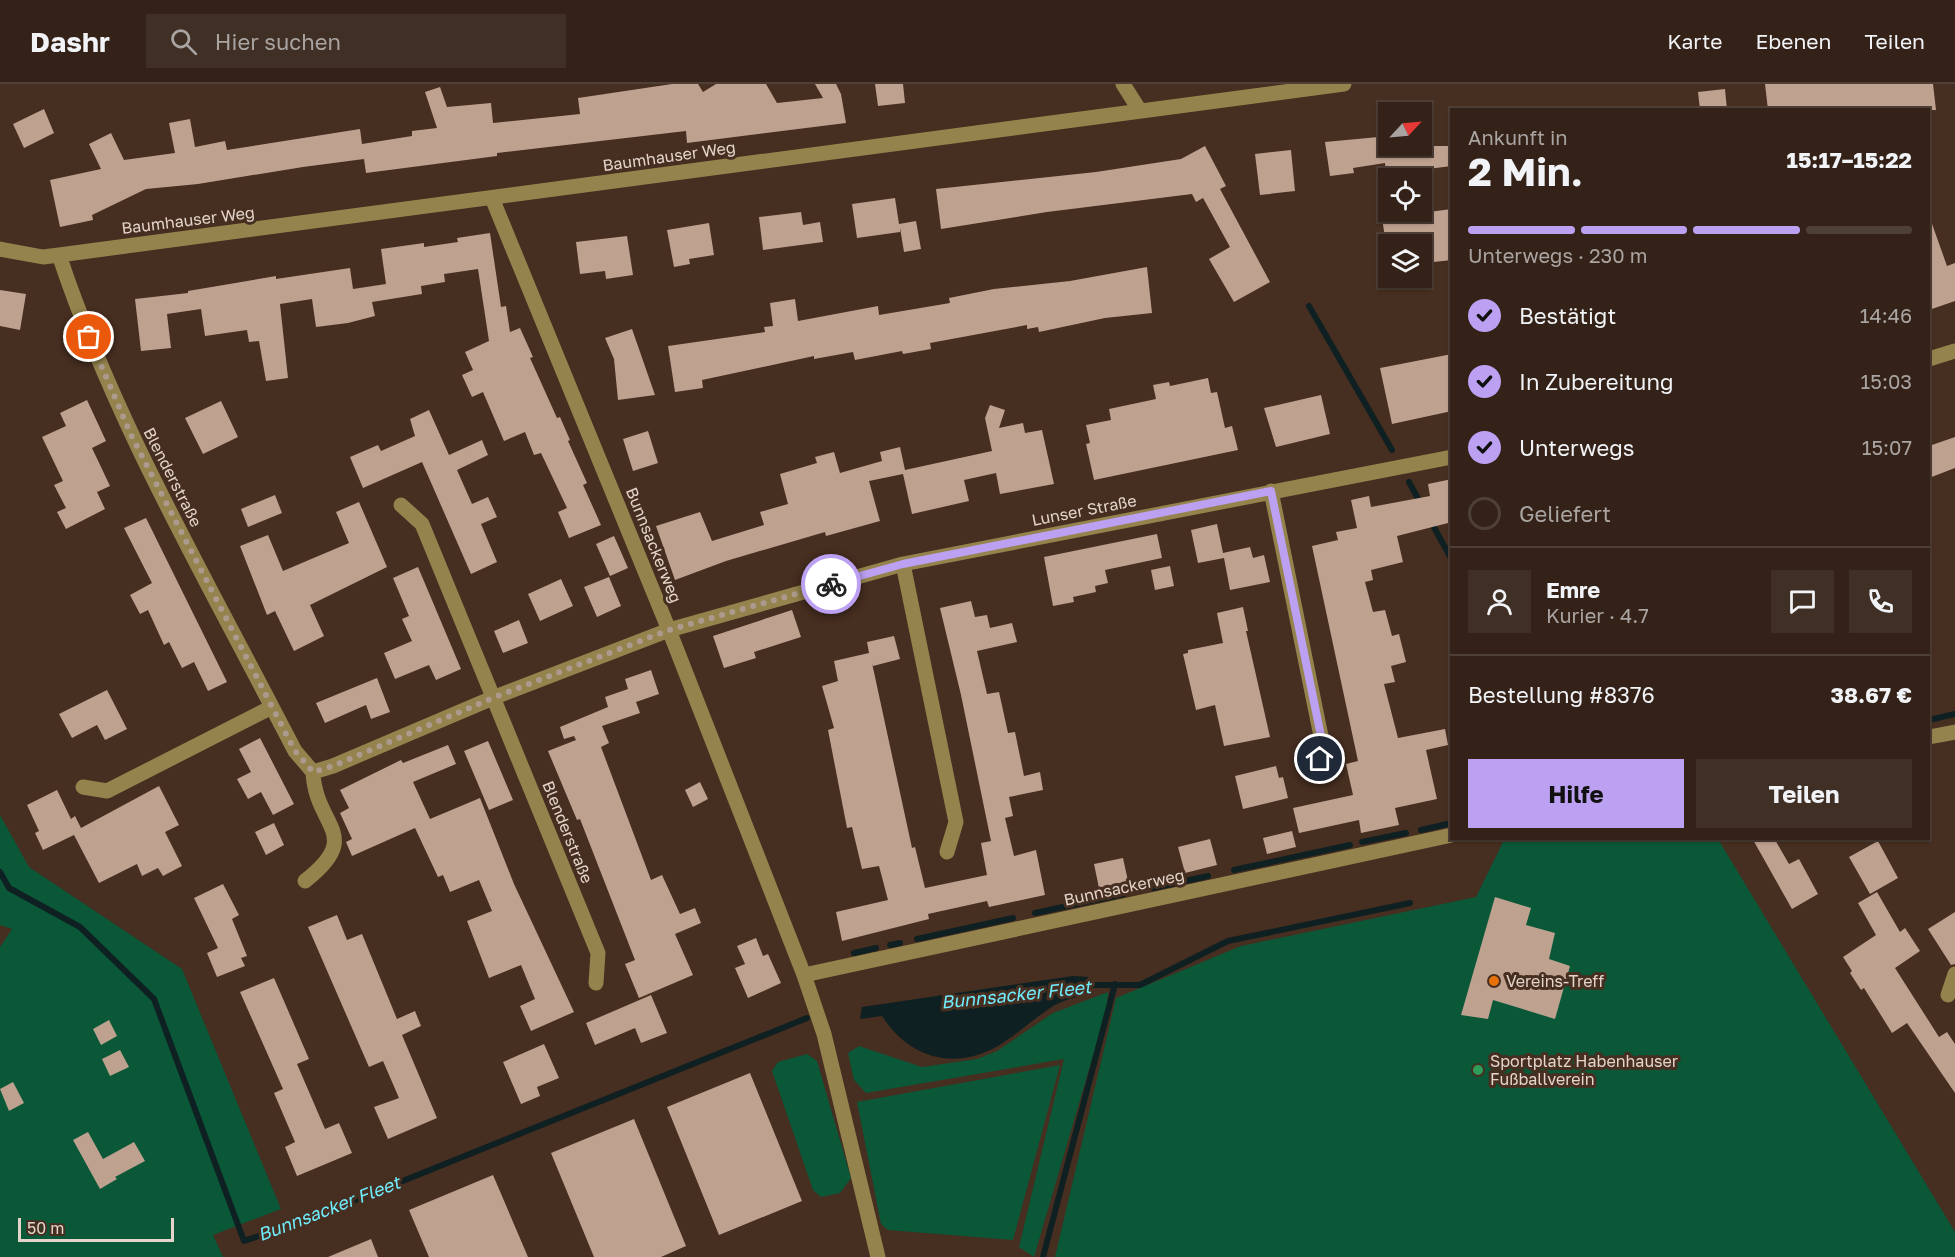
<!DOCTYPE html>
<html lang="de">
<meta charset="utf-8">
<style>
:root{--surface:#342218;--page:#3f2f25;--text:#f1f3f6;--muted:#a9a4a2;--line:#4e3f37;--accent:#bca0f2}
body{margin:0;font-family:"Golos Text",sans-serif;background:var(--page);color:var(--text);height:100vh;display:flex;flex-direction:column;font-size:22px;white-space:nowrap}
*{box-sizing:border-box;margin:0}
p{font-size:20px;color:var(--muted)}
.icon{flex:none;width:33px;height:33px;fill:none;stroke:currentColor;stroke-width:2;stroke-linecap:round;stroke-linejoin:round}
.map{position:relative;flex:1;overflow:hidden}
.panel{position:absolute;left:1450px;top:24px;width:480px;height:732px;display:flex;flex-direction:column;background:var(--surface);border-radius:0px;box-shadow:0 2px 4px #0004,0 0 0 2px var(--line)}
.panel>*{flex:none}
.needle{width:39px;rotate:64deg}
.fabs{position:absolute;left:1378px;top:18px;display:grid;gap:12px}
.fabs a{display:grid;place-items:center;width:54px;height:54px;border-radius:0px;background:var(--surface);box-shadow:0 2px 4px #0004,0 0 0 2px var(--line);font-size:30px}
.scale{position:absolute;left:18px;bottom:15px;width:156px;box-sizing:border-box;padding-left:6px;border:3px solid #e4d4cb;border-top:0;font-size:16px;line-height:21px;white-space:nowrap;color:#e4d4cb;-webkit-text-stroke:4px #462e20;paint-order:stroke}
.pin{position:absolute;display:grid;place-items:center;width:51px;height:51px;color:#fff;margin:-26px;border:3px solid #fff;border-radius:50%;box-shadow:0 2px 6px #0007}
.courier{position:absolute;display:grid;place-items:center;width:60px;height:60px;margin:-30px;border:4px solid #bca0f2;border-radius:50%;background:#fff;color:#222;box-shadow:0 2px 8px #0007}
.summary em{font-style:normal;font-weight:700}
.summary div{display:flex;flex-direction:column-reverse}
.summary{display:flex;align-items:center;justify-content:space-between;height:102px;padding:0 18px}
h1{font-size:39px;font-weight:700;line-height:45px}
.bar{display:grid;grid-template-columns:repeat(4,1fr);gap:9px 6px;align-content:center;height:72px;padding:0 18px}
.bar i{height:8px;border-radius:4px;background:var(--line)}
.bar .on{background:var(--accent)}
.bar p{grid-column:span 4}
.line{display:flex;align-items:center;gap:15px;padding:0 18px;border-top:2px solid var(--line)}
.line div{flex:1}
.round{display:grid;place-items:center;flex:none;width:63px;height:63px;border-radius:0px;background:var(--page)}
ol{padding:0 18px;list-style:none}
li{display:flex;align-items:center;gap:18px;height:66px}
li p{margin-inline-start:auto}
li .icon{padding:6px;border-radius:50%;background:var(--accent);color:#111;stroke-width:4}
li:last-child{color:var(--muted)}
li i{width:33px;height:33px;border:3px solid var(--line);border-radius:50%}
.button{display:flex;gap:12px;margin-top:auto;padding:12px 18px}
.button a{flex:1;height:69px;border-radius:0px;background:var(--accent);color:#111;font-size:24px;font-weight:700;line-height:69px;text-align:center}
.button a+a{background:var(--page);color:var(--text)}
header{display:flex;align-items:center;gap:36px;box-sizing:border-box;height:84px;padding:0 30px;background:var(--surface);border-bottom:2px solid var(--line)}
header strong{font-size:28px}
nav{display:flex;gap:33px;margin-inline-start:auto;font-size:21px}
.search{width:420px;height:54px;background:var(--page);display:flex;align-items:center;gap:15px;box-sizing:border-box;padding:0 21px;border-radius:0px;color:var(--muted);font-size:22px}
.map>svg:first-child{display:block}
</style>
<header>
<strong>Dashr</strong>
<div class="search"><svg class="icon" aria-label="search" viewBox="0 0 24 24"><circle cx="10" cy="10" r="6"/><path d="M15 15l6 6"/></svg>Hier suchen</div>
<nav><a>Karte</a><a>Ebenen</a><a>Teilen</a></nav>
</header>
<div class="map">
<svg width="1955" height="1173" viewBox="0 0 1955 1173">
<rect width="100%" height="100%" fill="#462e20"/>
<!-- green -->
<path fill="#0a5838" d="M0,731L29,783L182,885L281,1125L213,1151L223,1173H0V863L12,845L0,841Z
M1505,754L1718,755L1955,1148V1173H1055L1116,914L1241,862L1476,813Z
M1108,908L1107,924L1034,1173L1019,1163L1064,975L866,1009L854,996L848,969L859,962L922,983L977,975L997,967L1053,929Z
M807,970L817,977L851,1094L840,1109L821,1113L813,1106L772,987L778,978Z
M1060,981L1013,1156L888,1146L881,1140L857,1018Z"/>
<!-- water -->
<path fill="#0f2022" d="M1073,892L1088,893L1091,909C1079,913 1066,915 1055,921C1035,933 1018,950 998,962C954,987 909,974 882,932L860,935L862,923Z"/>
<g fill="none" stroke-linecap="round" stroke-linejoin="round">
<!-- stream -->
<path stroke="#0f2022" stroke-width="6" d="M1309,222L1392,366
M1409,398L1422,422
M1430,436L1452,476
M1929,636L1955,630
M1421,746L1452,739
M1362,758L1406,749
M1234,786L1350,761
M0,788L9,804L80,843L154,915L244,1157L301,1138L807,934
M1153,804L1208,792
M1035,829L1124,810
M917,855L1013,834
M890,861L900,859
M854,869L876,864
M1083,901H1140L1228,857L1410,819
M1043,1173L1115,900"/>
</g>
<!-- building -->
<path fill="#bfa190" d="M672,0H698L703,8L716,0H766L777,19L823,14L815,0H836L841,10L846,39L687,59L686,47L497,69V72L366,89L364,75L303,83L198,100L146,105L92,131L93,136L60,143L50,96L101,85L89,60L111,49L124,76L175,69L169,39L190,35L195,63L225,57L227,66L360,45L362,60L412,52V47L437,44L425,8L440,3L447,23L491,19L493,39L580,30L578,14Z
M875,0H903L905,19L878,22Z
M1765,0H1933L1936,26H1768Z
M1725,5L1727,26H1700L1698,8Z
M44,25L54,49L24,64L13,40Z
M1389,52V62H1452V82L1386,90L1385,79L1353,84L1354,89L1330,92L1325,58Z
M1205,62L1226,102L1220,105L1270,198L1234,218L1209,175L1230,163L1203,114L1196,118L1192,110L1047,128L941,145L936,105L1096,88L1181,75Z
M1291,66L1295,107L1260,111L1255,70Z
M895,114L899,140L916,137L921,165L904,168L900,144V148L857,154L852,120Z
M1452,125V176L1424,179L1422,160H1386L1382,134Z
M801,128L803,141L820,138L823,158L763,166L759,133Z
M1931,137L1947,182L1955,179V217L1929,226V138Z
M709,139L714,171L689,175L690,180L674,183L667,146Z
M490,149L501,223L506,222L510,248L520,244L533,273L530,274L557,334L560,333L570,356L568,357L587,399L583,401L601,441L569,454L558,428L567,424L541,369L534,371L525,348L504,357L483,308L472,313L462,291L473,286L465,268L489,257L478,185L444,190L445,198L421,202L422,210L372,218L375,232L348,239L316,243L312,215L280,220L288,294L266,297L259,257L249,258L247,246L205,252L201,225L167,230L171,264L141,267L135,215L188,209V207L276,192V195L350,184L353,205L386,200L381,165L424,159V163L458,158L457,154Z
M627,152L633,191L606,195L605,187L580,190L576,158Z
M1147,183L1152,229L1105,234L1039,248L1038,243L1027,245V241L930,259L931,265L903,270L902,267L855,276L853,268L814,275V272L702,296L703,304L675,308L668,262L765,248L764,243L773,242L770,219L795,215L798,237L878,222L879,231L950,219L949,214L994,205L1070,197Z
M0,206L26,210L20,246L0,242Z
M632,245L655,311L618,316L614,275L605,254Z
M1452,270V327L1392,340L1380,284Z
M1208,294L1211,309L1217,308L1225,344L1232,342L1238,366L1094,396L1086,360L1090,359L1086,341L1111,336L1109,325L1156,315L1153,301L1169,298L1170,302Z
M1321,311L1330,350L1276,363L1264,324Z
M87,316L106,357L92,364L110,402L97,408L105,425L66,445L57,428L66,424L54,401L63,397L42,353L66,342L60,329Z
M221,317L238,353L203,370L185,334Z
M990,321L1005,326L999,344L1023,339L1025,349L1042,346L1054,400L1000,410L996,389L964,396L969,417L912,430L903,390L869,397L880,437L826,452L825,448L726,477L675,496L656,442L700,428L712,457L764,441L760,428L788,420L780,390L817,379L815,373L834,368L840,389L882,377L880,368L900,363L905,386L992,367L985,334Z
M429,326L449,371L482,356L488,371L457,386L472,420L488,413L497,433L481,440L497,478L471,490L422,378L363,404L350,373L378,361L381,367L415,352L410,335Z
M648,347L658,379L633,387L623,355Z
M1955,353V384L1929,394V362Z
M1452,395V438L1397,452L1403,478L1371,486L1373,496L1365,498L1373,528L1385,526L1392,552L1399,550L1406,578L1391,582L1395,598L1384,600L1398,654L1445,645L1448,661L1426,666L1437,715L1395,724L1399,741L1361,749L1359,736L1299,749L1293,724L1353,711L1346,680L1358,677L1312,462L1338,456L1336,448L1357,444L1351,416L1369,412L1371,423L1430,412L1428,400Z
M275,411L282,429L248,443L241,425Z
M359,418L387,483L310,521L324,552L294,567L275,527L267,531L240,462L268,451L283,487L349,459L336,428Z
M146,434L227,598L208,607L194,578L182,584L169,558L164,561L148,526L140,530L130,511L152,499L124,444Z
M1217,440L1223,469L1250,463L1253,474L1264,471L1270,498L1230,506L1224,474L1198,479L1191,446Z
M1157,450L1162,474L1105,486L1108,499L1095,502L1096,508L1073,513L1074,518L1053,522L1044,473Z
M614,452L628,484L610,492L596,460Z
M1170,482L1174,502L1155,506L1151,486Z
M418,483L461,585L436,596L429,581L395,595L384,569L412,557L402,535L409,532L393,494Z
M609,493L621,522L597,533L584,503Z
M561,495L573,522L540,537L528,510Z
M971,517L975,533L987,531L990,544L1012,539L1017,558L977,567L987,610L999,608L1008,649L1015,648L1024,692L1040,688L1043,706L1009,713L1013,732L1005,734L1014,772L1036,766L1045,811L989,823L987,817L928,830L929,835L842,857L836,828L888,816L879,782L862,785L852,743L847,744L828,646L834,644L822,602L838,597L834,577L869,569L867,558L894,552L900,575L873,582L872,579L912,764L915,763L925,804L987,791L981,759L991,757L961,611L940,524Z
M1243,523L1248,547H1246L1270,653L1224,662L1215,621L1196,626L1183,570L1188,569V566L1223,559L1217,529Z
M792,526L801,553L754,568L756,574L724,584L713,552Z
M519,536L528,559L503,569L494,547Z
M651,586L659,610L636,618L640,629L602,642L609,659L601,663L651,796L662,791L680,830L695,824L701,839L675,850L693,891L639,914L625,880L635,876L580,735L577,736L548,667L576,656L574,652L564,655L560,643L608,623L605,613L628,605L625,595Z
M377,594L390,628L371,635L366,621L325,639L316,619Z
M107,606L127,645L105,656L97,641L72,654L59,630Z
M260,654L294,720L273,731L261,708L248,715L237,695L251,688L239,665Z
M488,657L513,716L489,726L464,667Z
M448,661L456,680L413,698L430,735L480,714L514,800L574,928L531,947L520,922L535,915L521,881L489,894L467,837L492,827L479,796L450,808L443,791L438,793L415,744L352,772L346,758L352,755L340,729L349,724L340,706L401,676L403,679Z
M1276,682L1279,694L1283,693L1288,714L1243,725L1235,692Z
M700,698L708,715L693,723L685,706Z
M159,702L179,741L165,748L182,782L163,792L158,784L142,792L137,780L99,799L74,751L43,766L35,749L39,747L27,721L57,706L71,735L75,732L81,744Z
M274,739L284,761L266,771L255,748Z
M1292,747L1296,763L1267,770L1263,754Z
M1752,754H1774L1789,780L1799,775L1818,810L1792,825Z
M1210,755L1217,781L1185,789L1178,763Z
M1878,757L1898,794L1870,810L1849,773Z
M1123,774L1128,797L1099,804L1094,780Z
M223,800L239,831L232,835L247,872L241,874L245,882L217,893L207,869L218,864L194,814Z
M1877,808L1900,848L1905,844L1920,867L1895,884L1939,953L1947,948L1955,960V1009L1907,939L1892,949L1864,904L1861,906L1850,889L1852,887L1843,873L1876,851L1858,819Z
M1495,813L1531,824L1526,841L1555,849L1549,875L1570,882L1555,935L1493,916L1488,935L1461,931Z
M1955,828V880L1951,881L1928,845Z
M337,831L347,856L362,850L397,935L415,927L421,942L402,951L437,1034L388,1055L374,1023L399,1014L383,977L369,983L308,843Z
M756,854L763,872L768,870L781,899L748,914L735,884L745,880L737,862Z
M274,894L309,975L297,980L325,1045L339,1039L352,1069L297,1092L285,1063L295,1058L274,1009L283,1005L240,908Z
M651,911L667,949L641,959L635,944L595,961L586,939Z
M109,936L117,952L101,961L93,945Z
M544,960L559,994L537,1003L540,1012L521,1020L503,978Z
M120,966L129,983L110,992L102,975Z
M750,989L802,1117L719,1151L667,1023Z
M13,998L24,1019L9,1027L0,1005Z
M634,1035L686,1162L661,1173H594L551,1069Z
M88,1048L103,1075L134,1058L145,1077L115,1093L117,1095L100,1105L73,1056Z
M493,1091L528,1173H429L409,1126Z
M371,1155L378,1173H328Z"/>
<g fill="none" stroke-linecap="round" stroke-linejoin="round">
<!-- minor -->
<path stroke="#94834c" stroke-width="15" d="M1123,0L1140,27
M492,114L669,546L804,891L824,950L878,1173
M0,165L43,173L59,171L1344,0
M59,171C112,330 195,475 272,623L295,667L313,688L333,682L495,613L669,546L903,480L1452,373
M1929,275L1955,267
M1271,407L1323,662L1318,687
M401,421L422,440L598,869L596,899
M903,480L956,738L947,768
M1929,653L1955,648
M83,703L107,707L272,623
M305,797C365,750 315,743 313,688
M804,891L1452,751
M1948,911L1955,890"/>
</g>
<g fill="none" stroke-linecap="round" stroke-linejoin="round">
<!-- done -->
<path stroke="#ad9a8f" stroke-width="6" stroke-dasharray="0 10.8" d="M89,253L131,351L295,667L313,688L333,682L495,613L669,546L831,500"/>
<!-- route -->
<path stroke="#bca0f2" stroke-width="8" d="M831,500L903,480L1271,407L1323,662L1320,675"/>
</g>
<!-- markers -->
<circle fill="#e8710a" stroke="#462e20" stroke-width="2" cx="1494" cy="897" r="6"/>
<circle fill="#2e9e5b" stroke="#462e20" stroke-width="2" cx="1478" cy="986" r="6"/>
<g text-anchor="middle" stroke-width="6" stroke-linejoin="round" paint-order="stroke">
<!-- street labels -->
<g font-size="16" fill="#e4d4cb" stroke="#462e20">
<text transform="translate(669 72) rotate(-8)" y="6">Baumhauser Weg</text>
<text transform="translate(188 136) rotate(-7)" y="6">Baumhauser Weg</text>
<text transform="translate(173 393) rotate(63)" y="6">Blenderstraße</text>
<text transform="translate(1084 426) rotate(-11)" y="6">Lunser Straße</text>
<text transform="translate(654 461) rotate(68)" y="6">Bunnsackerweg</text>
<text transform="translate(568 748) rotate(68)" y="6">Blenderstraße</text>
<text transform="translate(1124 803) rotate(-12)" y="6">Bunnsackerweg</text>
</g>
<!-- poi labels -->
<g font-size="16" fill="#e4d4cb" stroke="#462e20" text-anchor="start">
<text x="1506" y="903">Vereins-Treff</text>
<text x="1490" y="983">Sportplatz Habenhauser<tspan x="1490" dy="18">Fußballverein</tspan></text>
</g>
<!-- water labels -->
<g font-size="18" font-style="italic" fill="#70edfd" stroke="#462e20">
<text transform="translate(1016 911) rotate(-6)" y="6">Bunnsacker Fleet</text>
<text transform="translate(329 1125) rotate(-21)" y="6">Bunnsacker Fleet</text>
</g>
</g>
</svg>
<div class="fabs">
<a><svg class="needle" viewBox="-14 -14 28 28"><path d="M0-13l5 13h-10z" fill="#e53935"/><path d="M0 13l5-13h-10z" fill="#a9a4a2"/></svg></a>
<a><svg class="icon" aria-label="locate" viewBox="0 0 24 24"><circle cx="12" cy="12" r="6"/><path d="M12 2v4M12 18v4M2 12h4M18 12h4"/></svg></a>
<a><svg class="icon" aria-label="layers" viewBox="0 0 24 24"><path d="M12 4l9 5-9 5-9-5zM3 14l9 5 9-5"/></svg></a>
</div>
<div class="scale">50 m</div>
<div class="pin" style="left:89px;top:253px;background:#ea580c"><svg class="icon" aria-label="bag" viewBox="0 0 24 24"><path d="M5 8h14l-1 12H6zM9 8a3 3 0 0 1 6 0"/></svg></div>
<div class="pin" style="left:1320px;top:675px;background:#1f2937"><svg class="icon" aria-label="home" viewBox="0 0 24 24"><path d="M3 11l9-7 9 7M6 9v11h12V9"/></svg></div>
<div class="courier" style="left:831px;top:500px"><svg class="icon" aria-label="bike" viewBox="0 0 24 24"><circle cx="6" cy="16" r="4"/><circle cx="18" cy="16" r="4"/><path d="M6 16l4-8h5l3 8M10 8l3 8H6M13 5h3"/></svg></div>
<section class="panel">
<div class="summary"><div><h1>2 Min.</h1><p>Ankunft in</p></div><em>15:17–15:22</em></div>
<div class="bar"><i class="on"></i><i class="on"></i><i class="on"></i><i></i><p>Unterwegs · 230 m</p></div>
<ol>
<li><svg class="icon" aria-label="check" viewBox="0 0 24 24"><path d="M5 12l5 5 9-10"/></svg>Bestätigt<p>14:46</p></li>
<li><svg class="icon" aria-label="check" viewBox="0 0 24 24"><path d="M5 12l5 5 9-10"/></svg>In Zubereitung<p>15:03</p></li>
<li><svg class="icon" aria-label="check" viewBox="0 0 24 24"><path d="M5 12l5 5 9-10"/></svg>Unterwegs<p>15:07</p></li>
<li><i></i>Geliefert</li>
</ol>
<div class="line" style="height:108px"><a class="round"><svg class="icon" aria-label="person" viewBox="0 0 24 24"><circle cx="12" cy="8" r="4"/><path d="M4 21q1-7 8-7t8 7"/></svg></a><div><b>Emre</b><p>Kurier · 4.7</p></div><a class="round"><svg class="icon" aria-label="chat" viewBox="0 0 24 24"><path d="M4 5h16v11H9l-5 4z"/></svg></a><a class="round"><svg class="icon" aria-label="phone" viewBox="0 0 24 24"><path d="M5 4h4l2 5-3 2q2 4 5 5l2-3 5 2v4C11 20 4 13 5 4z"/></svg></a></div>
<div class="line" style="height:78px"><div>Bestellung #8376</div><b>38.67 €</b></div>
<div class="button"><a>Hilfe</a><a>Teilen</a></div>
</section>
</div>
